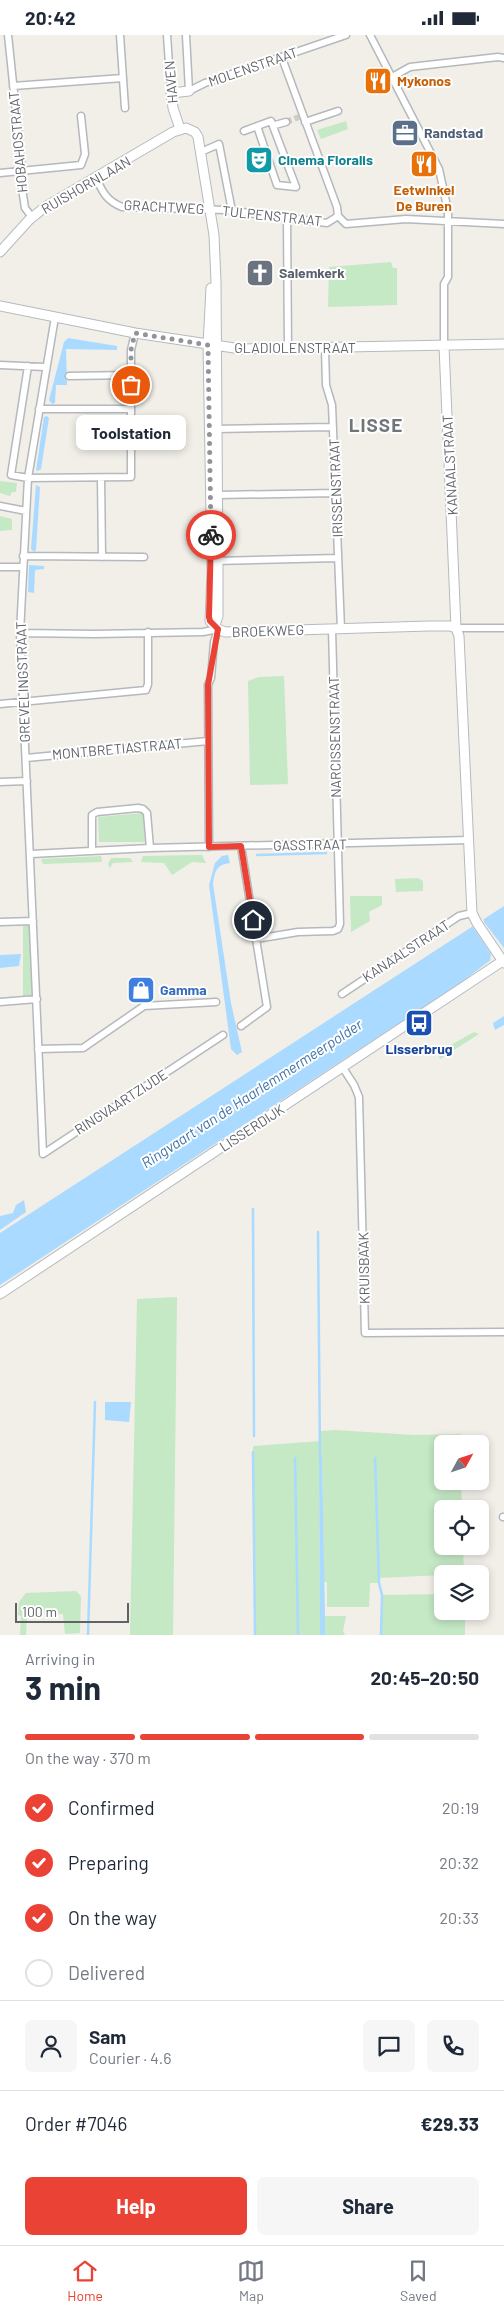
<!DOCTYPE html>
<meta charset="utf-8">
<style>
:root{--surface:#fff;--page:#f6f6f7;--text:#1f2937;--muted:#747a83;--line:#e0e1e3;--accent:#ea4335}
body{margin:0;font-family:Barlow,sans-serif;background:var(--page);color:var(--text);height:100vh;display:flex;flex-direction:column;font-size:19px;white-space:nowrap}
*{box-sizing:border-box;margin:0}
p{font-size:16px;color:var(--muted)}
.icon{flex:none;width:28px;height:28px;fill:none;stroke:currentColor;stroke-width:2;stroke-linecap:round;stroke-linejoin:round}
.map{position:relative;height:1600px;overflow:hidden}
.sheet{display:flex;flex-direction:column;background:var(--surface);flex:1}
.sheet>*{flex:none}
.needle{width:32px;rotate:50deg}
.controls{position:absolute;left:434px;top:1400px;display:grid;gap:10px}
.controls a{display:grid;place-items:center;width:55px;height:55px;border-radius:8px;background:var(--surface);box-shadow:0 2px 8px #0003;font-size:25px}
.scale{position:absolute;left:15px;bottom:12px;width:114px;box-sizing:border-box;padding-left:5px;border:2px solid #5f6368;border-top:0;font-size:14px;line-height:18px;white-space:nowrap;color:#5f6368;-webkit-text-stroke:4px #fff;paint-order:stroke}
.pin{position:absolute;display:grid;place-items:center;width:42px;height:42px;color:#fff;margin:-21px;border:2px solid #fff;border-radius:50%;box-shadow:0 1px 5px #0007}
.courier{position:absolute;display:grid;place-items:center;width:50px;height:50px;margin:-25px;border:4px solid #ea4335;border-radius:50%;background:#fff;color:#222;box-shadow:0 1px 6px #0007}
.bubble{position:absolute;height:35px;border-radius:8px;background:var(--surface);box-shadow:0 2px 8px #0003;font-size:16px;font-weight:700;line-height:35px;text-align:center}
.headline em{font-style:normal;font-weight:700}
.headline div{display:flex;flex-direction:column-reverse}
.headline{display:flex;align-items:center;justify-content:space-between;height:85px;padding:0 25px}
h1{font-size:32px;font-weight:700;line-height:38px}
.bar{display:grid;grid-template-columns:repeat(4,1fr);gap:8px 5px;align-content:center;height:60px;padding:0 25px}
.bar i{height:6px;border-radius:4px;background:var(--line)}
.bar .on{background:var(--accent)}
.bar p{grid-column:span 4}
.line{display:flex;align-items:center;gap:12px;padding:0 25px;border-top:1px solid var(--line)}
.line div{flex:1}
.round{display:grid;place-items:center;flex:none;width:52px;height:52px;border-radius:8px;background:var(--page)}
ol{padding:0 25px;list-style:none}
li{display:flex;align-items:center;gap:15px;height:55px}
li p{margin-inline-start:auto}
li .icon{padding:5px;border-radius:50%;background:var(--accent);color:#fff;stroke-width:4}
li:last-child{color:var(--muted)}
li i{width:28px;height:28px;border:2px solid var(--line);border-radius:50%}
.action{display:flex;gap:10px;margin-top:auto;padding:10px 25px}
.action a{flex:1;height:58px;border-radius:8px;background:var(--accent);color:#fff;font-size:20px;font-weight:700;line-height:58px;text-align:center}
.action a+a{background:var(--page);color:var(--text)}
.status{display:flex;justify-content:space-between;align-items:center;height:35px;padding:0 25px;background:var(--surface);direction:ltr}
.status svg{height:14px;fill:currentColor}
.tab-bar{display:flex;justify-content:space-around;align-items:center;height:70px;border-top:1px solid var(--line);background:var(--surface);font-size:14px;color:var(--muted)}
.tab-bar a{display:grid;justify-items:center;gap:2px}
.tab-bar .on{color:var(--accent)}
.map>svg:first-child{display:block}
</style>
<div class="status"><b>20:42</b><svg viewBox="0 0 49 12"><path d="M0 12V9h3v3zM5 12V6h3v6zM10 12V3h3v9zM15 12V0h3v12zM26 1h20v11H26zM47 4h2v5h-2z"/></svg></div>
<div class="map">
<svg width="504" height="1600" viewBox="0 0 504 1600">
<rect width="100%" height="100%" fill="#f1efe8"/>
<!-- green -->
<path fill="#c5e8c5" d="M346,86L348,94L321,104L317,95Z
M391,227L393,233H397V270L328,272L329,232Z
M0,446L17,448L16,457H12L10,461L0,458Z
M0,481L12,484V495L0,496Z
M284,641L288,749L250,750L248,646L259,642Z
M143,778L145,807H99L98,782Z
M202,820L206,828L192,827L172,840L164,828L141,827L143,821Z
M101,821L102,827L43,829L41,824Z
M111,823H130L133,827L113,828L110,833L108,829Z
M418,843L423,846V856L396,857L395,844Z
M350,861H382V870L369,877L370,886L351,897Z
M30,890L32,963L23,961V891Z
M474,997L479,999L440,1024L438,1017Z
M177,1262L173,1600H130L137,1264Z
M335,1395L414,1400L461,1399L460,1409H442V1446H461L462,1474H442V1511H463L464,1539L379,1543V1548H370L369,1572H327V1547H324L322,1423H319L320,1600H255L253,1411L320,1406V1396Z
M76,1556L81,1561L80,1598L65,1599L63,1579L27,1581L26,1600H20L21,1581L18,1580L19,1567L26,1558Z
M442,1559V1576H465V1600H380L382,1560Z
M325,1581H346L343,1596L345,1600H325Z"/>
<!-- water -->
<path fill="#aadaff" d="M68,303L117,311V315L66,314L67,350H56L55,368L52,369L49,365L64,307Z
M47,381L49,383L41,434L38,436L36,435L44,382Z
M36,450L40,452L36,515L34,517L31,514Z
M29,530L44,531V534L35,535L34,558L28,557Z
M228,820L230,828C216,830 215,836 213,849L231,968L242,1017L237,1020L231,1014L209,850L215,828L222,821Z
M504,871V915L460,948L0,1250V1198Z
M21,919L19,931L0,933V920Z
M504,981V990L495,995L493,988Z
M24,1165L26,1177L0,1195V1181L13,1178L16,1170Z
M105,1367H131L129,1387L105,1385Z
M322,1422L325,1581V1600H320L319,1423Z"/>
<!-- pier -->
<path fill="#f1efe8" d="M483,882L484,887L504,913V916L490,926L491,919L471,889Z"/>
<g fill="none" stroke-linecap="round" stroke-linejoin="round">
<!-- stream -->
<path stroke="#aadaff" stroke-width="2.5" d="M257,820L326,818
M253,1174L254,1401
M318,1197L320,1423
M253,1417L255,1600
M295,1423L298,1600
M375,1423L379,1548L382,1560L381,1600
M88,1600L95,1367"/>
<!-- street-tunnel -->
<path stroke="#ccccc8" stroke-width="6" stroke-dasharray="6 3" stroke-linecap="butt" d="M286,87L299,82"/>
<!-- street casing -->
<g stroke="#b5b8bc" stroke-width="9">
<path id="street" d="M8,0L21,125V147L25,173L32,182
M120,0L125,73
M167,0L171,58
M186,0L189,56L205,48L346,0
M370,0L439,134L448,176V242L444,249V311
M282,23L337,172L338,181
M392,42L410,32L498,22L504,23
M13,51L123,43
M305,87L338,76
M275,90L286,87
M244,96L271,86L296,152L277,150L257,91
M201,117L219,109L232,176
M0,138L81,130L85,119L81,81
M96,142C102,157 107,166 122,172L226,175L327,188L338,181
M338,181L346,189L406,184L504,189
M287,184L288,315
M55,282L28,443L20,598L43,1119L223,1000
M325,313L326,350L332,370L341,594
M0,330L45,332
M28,331L11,440L28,443L131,442V315L135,298
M69,341L131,340
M39,374H131
M214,394L333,392
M101,443L102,522
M218,460L336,458
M0,471L26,476
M23,521L144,522
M215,526L338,523
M0,532H23
M456,593H504
M20,598L95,599L203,597L218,594L214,607L211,643L208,650L209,812
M0,669L146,655L148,649V597
M26,723L208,706
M0,747L27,746
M92,816V780L97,777L138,773L143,774L147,778L150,813
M31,819L150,813L469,805
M0,887L33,886
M256,904L298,897L333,896L338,894L340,889L332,594
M342,959L459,881L472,878
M0,967L37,964
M241,991L267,972L241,811
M38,1014L83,1013L144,971L216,967
M343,1033L354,1050L359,1062L365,1298L504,1297
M503,1482H504"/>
</g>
<!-- secondary casing -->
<g stroke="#b6babf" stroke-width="11">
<path id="secondary" d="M180,94L173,73L171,58L189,56
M0,217L29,185L45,172L173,97L186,93L195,97L198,102L214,200L216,247L218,537V581L215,590
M211,253L208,310L212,537L210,586L218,594L225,597L429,591H450L456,593
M0,271L135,298L241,314L504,309
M444,311L456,593L459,601L472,878L477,888L504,928
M0,1259L504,925"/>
</g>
<!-- street -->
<use href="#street" stroke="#fff" stroke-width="6"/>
<!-- secondary -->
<use href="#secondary" stroke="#fff" stroke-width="9"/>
</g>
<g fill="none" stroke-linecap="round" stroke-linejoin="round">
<!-- done -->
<path stroke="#929495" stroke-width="5" stroke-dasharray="0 9" d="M131,350V315L135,298L208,310L211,500"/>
<!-- route -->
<path stroke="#ea4335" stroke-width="6" d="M211,500L209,582L210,586L218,594L208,650L209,812L241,811L253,885"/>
</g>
<!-- icons -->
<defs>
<g id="restaurant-square" transform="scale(1.4375)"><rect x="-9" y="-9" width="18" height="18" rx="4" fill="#e8710a" stroke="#fff"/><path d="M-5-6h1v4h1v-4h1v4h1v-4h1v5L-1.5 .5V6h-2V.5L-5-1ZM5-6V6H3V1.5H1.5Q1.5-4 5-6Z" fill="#fff"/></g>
<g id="office-square" transform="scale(1.4375)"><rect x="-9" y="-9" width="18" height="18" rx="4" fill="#5c6f8a" stroke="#fff"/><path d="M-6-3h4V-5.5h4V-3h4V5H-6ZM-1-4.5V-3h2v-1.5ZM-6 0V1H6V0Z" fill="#fff"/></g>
<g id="theatre-square" transform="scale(1.4375)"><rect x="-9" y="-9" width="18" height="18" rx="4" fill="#0f9aa8" stroke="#fff"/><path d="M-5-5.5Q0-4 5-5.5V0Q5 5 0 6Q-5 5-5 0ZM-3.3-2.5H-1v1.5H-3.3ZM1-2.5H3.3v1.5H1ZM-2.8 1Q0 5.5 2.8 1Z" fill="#fff"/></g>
<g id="church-square" transform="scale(1.4375)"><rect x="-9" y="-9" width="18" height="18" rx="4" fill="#6b7280" stroke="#fff"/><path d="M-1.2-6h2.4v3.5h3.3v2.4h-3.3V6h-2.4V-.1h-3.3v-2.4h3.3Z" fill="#fff"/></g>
<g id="shop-square" transform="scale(1.4375)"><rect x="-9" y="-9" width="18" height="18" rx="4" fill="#3f7fe0" stroke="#fff"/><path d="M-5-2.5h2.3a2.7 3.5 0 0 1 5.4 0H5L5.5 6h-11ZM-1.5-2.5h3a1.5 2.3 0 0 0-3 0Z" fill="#fff"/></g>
<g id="bus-square" transform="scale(1.4375)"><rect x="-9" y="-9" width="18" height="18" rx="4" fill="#1a4fb4" stroke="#fff"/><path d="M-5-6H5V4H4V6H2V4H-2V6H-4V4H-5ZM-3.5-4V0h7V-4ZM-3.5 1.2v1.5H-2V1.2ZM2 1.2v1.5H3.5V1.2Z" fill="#fff"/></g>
</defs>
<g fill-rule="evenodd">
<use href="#restaurant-square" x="378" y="46"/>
<use href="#office-square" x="405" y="98"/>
<use href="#theatre-square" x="259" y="125"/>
<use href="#restaurant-square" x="424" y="129"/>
<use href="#church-square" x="260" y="238"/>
<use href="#shop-square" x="141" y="955"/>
<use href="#bus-square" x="419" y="988"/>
</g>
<g text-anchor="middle" stroke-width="4" stroke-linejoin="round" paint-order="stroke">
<!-- street labels -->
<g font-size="14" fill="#5f6368" stroke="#fff">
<text transform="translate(253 32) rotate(-19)" y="5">MOLENSTRAAT</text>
<text transform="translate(171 47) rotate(-95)" y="5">HAVEN</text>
<text transform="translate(18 107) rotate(-95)" y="5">HOBAHOSTRAAT</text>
<text transform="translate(86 150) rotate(-30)" y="5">RUISHORNLAAN</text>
<text transform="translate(164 172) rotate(3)" y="5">GRACHTWEG</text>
<text transform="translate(272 181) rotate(6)" y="5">TULPENSTRAAT</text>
<text x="295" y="318">GLADIOLENSTRAAT</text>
<text transform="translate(450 430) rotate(-93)" y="5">KANAALSTRAAT</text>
<text transform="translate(336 453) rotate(-92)" y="5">IRISSENSTRAAT</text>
<text transform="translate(268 596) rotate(-2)" y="5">BROEKWEG</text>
<text transform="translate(23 647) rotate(-92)" y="5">GREVELINGSTRAAT</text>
<text transform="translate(335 702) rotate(-91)" y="5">NARCISSENSTRAAT</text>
<text transform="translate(117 714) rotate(-5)" y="5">MONTBRETIASTRAAT</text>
<text transform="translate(310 810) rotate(-1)" y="5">GASSTRAAT</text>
<text transform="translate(406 916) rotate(-33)" y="5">KANAALSTRAAT</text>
<text transform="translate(121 1067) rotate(-33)" y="5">RINGVAARTZIJDE</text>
<text transform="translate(252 1093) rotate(-33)" y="5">LISSERDIJK</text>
<text transform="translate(364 1233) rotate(-91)" y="5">KRUISBAAK</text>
</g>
<!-- food labels -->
<g font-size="14" font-weight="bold" fill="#c56008" stroke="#fff" text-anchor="start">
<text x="397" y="51">Mykonos</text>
<text x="424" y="160" text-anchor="middle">Eetwinkel<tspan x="424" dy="16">De Buren</tspan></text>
</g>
<!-- service labels -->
<g font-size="14" font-weight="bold" fill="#4e5e75" stroke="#fff" text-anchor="start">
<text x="424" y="103">Randstad</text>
</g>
<!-- culture labels -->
<g font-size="14" font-weight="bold" fill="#0d838f" stroke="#fff" text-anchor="start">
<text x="278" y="130">Cinema Floralis</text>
</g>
<!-- worship labels -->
<g font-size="14" font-weight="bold" fill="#5b616d" stroke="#fff" text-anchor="start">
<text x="279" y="243">Salemkerk</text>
</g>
<!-- shop labels -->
<g font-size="14" font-weight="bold" fill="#366cbe" stroke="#fff" text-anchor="start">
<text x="160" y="960">Gamma</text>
</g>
<!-- transit labels -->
<g font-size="14" font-weight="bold" fill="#164399" stroke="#fff">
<text x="419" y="1019">Lisserbrug</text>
</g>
<!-- water labels -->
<g font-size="15" font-style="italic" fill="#4174aa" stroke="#fff">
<text transform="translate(252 1059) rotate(-33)" y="5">Ringvaart van de Haarlemmermeerpolder</text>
</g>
<!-- district labels -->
<g font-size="19" font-weight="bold" letter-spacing="1" fill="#70757a" stroke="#fff">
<text x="376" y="397">LISSE</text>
</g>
</g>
</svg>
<div class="controls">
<a><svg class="needle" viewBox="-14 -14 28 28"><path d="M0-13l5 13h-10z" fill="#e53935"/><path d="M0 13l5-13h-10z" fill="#747a83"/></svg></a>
<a><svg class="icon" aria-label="locate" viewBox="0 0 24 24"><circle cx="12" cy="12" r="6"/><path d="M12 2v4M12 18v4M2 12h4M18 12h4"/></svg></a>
<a><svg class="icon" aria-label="layers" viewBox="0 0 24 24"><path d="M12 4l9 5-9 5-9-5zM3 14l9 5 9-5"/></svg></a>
</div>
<div class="scale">100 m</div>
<div class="pin" style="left:131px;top:350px;background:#ea580c"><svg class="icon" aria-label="bag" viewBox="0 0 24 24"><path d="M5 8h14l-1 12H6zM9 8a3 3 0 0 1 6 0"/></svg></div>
<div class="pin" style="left:253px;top:885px;background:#1f2937"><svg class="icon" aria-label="home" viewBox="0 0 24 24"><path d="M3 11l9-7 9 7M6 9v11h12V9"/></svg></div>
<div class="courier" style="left:211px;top:500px"><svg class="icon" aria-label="bike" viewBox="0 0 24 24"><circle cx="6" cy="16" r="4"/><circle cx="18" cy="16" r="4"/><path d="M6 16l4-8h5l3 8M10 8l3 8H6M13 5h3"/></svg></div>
<div class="bubble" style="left:76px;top:380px;width:110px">Toolstation</div>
</div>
<section class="sheet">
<div class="headline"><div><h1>3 min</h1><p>Arriving in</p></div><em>20:45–20:50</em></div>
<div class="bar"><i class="on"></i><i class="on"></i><i class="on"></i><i></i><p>On the way · 370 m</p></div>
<ol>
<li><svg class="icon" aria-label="check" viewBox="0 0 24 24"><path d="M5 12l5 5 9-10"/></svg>Confirmed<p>20:19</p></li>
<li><svg class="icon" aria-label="check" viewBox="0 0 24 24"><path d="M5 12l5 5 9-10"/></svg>Preparing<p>20:32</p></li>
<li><svg class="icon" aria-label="check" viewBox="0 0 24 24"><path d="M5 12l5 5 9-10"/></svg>On the way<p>20:33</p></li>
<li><i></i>Delivered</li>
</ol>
<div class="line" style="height:90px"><a class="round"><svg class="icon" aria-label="person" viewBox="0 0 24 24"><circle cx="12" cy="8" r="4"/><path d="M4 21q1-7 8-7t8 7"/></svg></a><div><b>Sam</b><p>Courier · 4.6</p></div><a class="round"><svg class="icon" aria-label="chat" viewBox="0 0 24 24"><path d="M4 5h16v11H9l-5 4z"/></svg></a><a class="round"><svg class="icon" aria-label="phone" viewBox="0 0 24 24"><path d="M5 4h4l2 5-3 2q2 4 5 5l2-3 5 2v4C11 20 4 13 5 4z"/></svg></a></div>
<div class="line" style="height:65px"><div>Order #7046</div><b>€29.33</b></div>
<div class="action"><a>Help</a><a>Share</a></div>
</section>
<nav class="tab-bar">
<a class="on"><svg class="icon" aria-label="home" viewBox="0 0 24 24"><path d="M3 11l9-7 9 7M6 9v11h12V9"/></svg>Home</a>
<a><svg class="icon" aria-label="map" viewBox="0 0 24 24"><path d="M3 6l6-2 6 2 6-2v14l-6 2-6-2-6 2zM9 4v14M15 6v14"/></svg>Map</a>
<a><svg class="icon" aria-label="saved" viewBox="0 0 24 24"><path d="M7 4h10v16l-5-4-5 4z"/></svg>Saved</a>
</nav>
